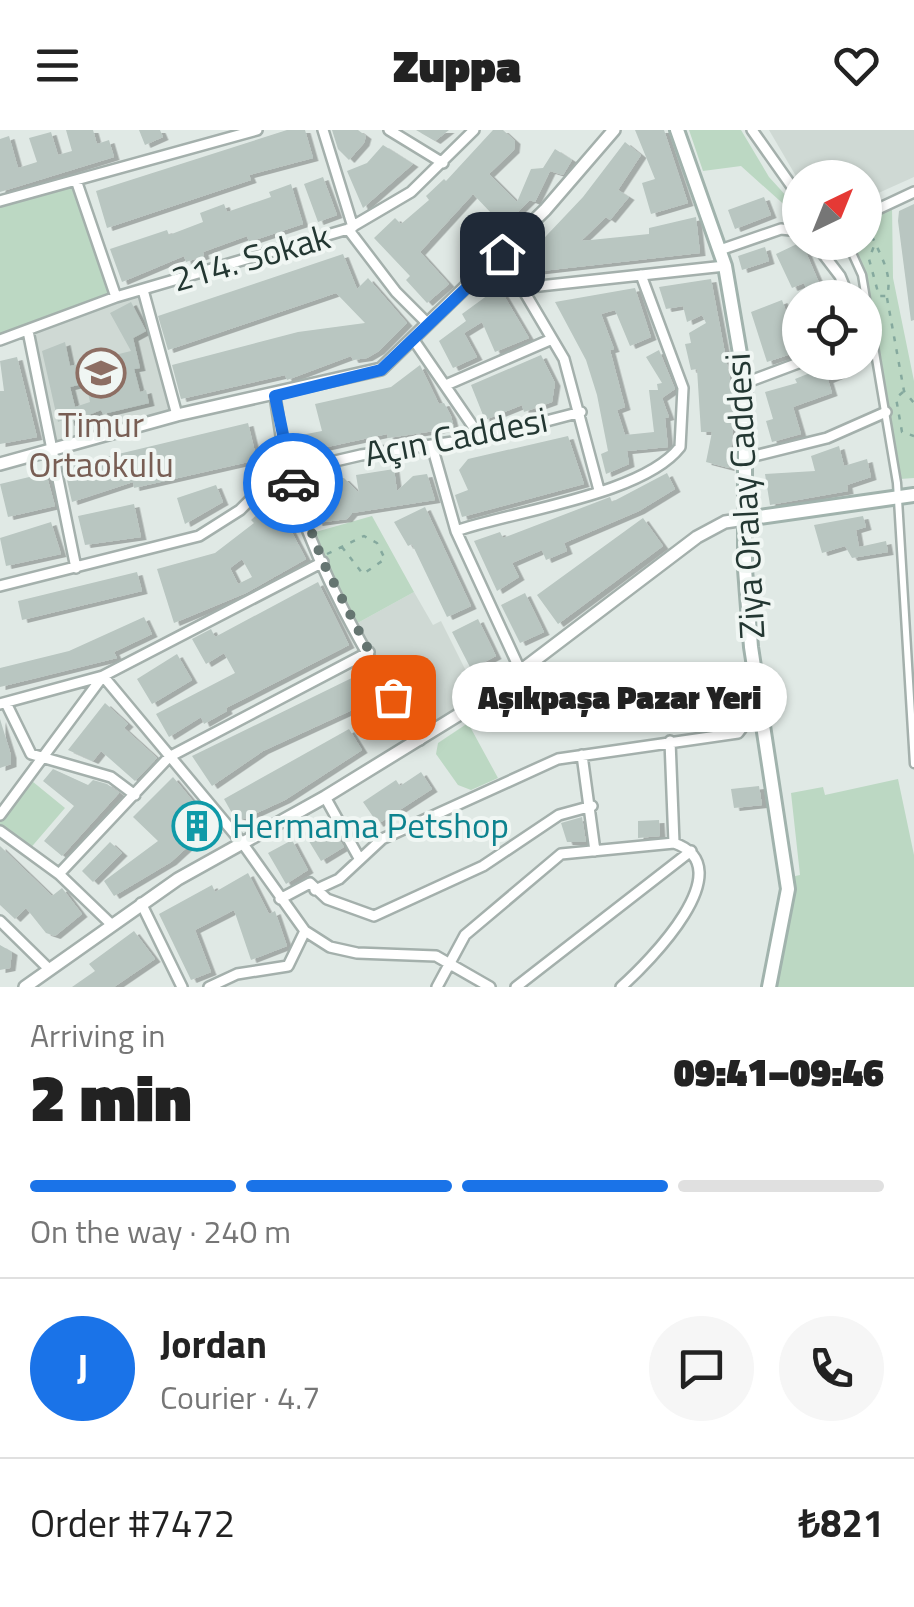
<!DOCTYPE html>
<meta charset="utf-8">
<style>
:root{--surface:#fff;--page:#f6f6f6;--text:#222;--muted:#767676;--line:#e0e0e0;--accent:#1a73e8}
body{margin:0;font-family:"Titillium Web",sans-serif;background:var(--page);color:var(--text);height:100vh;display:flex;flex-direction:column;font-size:38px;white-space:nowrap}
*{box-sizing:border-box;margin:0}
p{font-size:32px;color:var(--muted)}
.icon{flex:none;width:55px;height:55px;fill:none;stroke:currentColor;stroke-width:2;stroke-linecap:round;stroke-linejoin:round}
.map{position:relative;height:857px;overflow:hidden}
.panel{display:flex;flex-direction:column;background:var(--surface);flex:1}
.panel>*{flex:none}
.needle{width:65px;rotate:43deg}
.tools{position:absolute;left:782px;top:30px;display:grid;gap:20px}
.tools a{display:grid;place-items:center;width:100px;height:100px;border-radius:50%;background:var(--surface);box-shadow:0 2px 8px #0004;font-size:50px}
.pin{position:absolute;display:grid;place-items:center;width:85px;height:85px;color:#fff;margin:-42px;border-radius:20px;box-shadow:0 5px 15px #0006}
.courier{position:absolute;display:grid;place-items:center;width:100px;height:100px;margin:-50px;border:8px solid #1a73e8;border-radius:50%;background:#fff;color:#222;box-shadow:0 2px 12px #0007}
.bubble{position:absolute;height:70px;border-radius:35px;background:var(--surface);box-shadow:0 2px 8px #0004;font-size:32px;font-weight:800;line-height:70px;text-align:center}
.head em{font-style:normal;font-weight:800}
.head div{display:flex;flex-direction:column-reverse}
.head{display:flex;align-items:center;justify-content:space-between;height:170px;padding:0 30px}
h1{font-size:65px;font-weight:800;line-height:75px}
.bar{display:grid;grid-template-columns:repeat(4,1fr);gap:15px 10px;align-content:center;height:120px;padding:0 30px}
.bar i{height:12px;border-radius:8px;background:var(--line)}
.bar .current{background:var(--accent)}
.bar p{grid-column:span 4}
.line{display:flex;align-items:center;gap:25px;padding:0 30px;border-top:2px solid var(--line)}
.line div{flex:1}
.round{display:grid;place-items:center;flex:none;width:105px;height:105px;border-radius:52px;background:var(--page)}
header{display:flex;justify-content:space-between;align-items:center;height:130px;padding:0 30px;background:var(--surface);font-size:45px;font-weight:800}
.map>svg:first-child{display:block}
</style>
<header><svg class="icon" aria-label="menu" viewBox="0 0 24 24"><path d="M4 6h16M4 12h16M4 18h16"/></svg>Zuppa<svg class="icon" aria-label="heart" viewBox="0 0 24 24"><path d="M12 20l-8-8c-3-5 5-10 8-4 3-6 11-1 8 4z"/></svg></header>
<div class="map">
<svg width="914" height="857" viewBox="0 0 914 857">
<defs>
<filter id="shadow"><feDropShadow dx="5.5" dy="3" stdDeviation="0" flood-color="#0004"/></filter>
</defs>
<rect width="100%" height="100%" fill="#e0e9e5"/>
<!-- built -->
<path fill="#cfd9d4" d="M769,0H914V47L865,69V48H800V53Z
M143,160L177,285L52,320L28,201Z
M414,462L433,495L441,491L481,571L420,610L354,495Z"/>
<!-- green -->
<path fill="#bcd8c3" d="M689,0H741L769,47L800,81V89L741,36L703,41Z
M76,50L116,167L0,210V71Z
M892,75L893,148L914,251V348L900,349L861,130L852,113L865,112V89Z
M372,386L414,462L354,495L312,403Z
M468,593L498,648L471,660L458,655L436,624L438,613Z
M27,647L65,678L28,721L0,701V685Z
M898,649L914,725V857H769L786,748L800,745L791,663L823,657L825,665Z"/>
<!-- building -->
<path fill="#b9c6c1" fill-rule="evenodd" filter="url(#shadow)" d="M66,0H93L97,14L109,10L114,27L0,62V9L9,6L18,38L37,32L29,8L51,2L58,25L72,21Z
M139,0H160L163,7L145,15Z
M287,0H305L313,28L249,45L251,50L107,98L96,61Z
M332,0H358L366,6L364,13L349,30L338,19Z
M416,0H449L435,11Z
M493,0H503L515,11L514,20L489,44L517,72L531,39L543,38L555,19L572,30L563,45L550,41L535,72L530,70L488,111L476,100L492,84L473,64L420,122L449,154L427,173L406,150L410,146L374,108L395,88L401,94L429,70L426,66L444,49L446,51Z
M635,0H664L688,73L651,84L642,53L655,49Z
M625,12L641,25L618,60L629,67L610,90L606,87L581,111L649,104V98L696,87L700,123L533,142L530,123L583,67Z
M383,15L413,34L363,78L347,41L367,33Z
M323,47L337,85L318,92L304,54Z
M291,54L303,94L249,112L247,106L203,122L204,126L186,132L184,126L122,152L110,119L167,100L169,105L203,92L200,83L224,74L227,82L271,67L269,62Z
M764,67L771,85L735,99L728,80Z
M914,74V190L911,191L898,91L899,81Z
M797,114L805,120L820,155L830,151L836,168H810L804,153L792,158L776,124Z
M765,117L769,131L742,140L738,126Z
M343,124L357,159L368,148L407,193L379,221L367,228L353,230L351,226L287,250L285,245L181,269L172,235L298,202L365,193L336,163L168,220L158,186Z
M711,149L735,276L729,338L706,332L712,302H701L697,239L691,240L685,214L691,213L689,203L706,193L702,185L687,192L683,176L666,179L659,157Z
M499,157L529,208L495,222L482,192L464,203L477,227L453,238L439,211L466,191L462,184Z
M635,158L651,207L630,216L615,180L601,184L614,219L610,220L625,277L617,280L625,305L654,302L649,260H658L657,254L662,253L646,227L659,220L675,259L662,268L669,287L665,288L668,317L627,321L629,334L606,344L601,324L608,321L597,265L586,230L555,172Z
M782,170L800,221L767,232L751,182Z
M131,172L146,201L133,208L140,238L134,239L140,262L146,260L149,273L103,284L101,280L69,293L68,288L58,292L42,221L65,212L70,236L131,221L110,183ZM86,253L90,272L75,277L70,257Z
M541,225L555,253L552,272L524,282L522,275L485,290L471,255Z
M17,227L37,307L0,314V261H4L0,231Z
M822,232H836L840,245L828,250L832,263L793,277L801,304L772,312L766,291L773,289L765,262L797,253L795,249L810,243L808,237Z
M420,235L439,274L444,273L451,286L454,298L388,308L387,304L318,319L320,323L294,324L291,307L322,301L315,274L391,257Z
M248,293L257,330L134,358L133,352L72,372L64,337Z
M568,306L584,354L462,387L455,365L468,360L459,340L468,329Z
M839,316L844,336L867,329L871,347L847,355L848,361L770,375L765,344L815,341L811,326Z
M394,339L397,361L413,346L427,344L435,370L352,383L347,389L317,393L306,358L321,353L324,361L332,349L344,348L359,363L356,345Z
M46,343L55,376L8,387L0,354Z
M667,343L675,359L639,381L564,413L567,421L546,430L542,420L512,433L519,447L497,461L474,411L500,402L503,408L610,367L612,372Z
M216,355L223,372L185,394L177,368Z
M274,369L291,389L287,393L306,429L246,463L174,493L157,439L215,423L254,393L251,390ZM242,429L252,447L238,454L230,438Z
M134,374L141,407L85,415L78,386Z
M425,377L471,476L447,487L412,414L408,416L394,392Z
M863,386L866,397L856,400L859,417L886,411L888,422L852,428L845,416L822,423L814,395Z
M643,388L663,416L558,494L537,465Z
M51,392L61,424L6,436L0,408Z
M137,442L142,461L22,490L18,471Z
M318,452L349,515L226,578L227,581L204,594L201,587L169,607L156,584L235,543L224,523L206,534L192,509L211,499L215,507Z
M525,463L544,502L520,513L501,475Z
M144,487L152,504L114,522L117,528L0,557V538L69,521Z
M478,489L496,526L471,539L452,502Z
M177,524L192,550L152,574L137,549Z
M362,543L376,569L263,621L212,656L192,626Z
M105,573L128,594L124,598L157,628L135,651L101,621L93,631L68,620Z
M381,579L386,588L380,606L354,596Z
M0,589L11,625V634L0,638Z
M349,599L362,620L285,670L244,689L233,685L224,669Z
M53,639L88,655L93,650L107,654L119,663L62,726L44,711L74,676L43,651Z
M421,642L432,659L378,694L363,672L396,650L400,656Z
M173,647L217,700L199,716L194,711L171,732L114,766L104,751L158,711L133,687Z
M759,656L762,675L734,678L731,659Z
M582,687L586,712H567L561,693Z
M327,689L344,717L321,731L304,703Z
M659,690L660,706L638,708V691Z
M292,710L308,740L286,754L268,723Z
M110,712L122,723L93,752L82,741Z
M0,716L52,766L62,758L82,784L55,806L46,803L26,778L15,789L0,775Z
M248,743L269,784L275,781L287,816L251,830L234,780L195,800L211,842L191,850L159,784L212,755L215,762Z
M134,801L155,829L114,857H72L95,841L89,834Z
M0,815L12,822L10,838L0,840Z"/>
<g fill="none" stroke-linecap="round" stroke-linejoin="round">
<!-- pedestrian casing -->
<g stroke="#a4b0ac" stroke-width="11">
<path id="pedestrian" d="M847,112L862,145L897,353L914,634"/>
</g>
<!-- minor casing -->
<g stroke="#a4b0ac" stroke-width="14">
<path id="minor" d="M323,0L353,97
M389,0L443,33
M752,0L800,68
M76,50L116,167
M0,71L257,0
M865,85L914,62
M348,99L396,162L428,194
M814,112L840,146L849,168
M720,120L781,99L800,101
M502,124L564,229L599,360
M521,158L725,136
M143,160L177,285
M28,201L76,438
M413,209L481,308
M0,210L116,167L348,99L411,62L474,0
M745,253L801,232
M446,255L552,209
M275,266C279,291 282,318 288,342C314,436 367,528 420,610
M432,316L456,401L521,542
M746,328L827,308L886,282
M456,401C513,381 643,365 680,317L683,258L641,145
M0,456L199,406L240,380L269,351L288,342L361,325L481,308L581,282
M6,573L31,624L111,647L135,665
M0,574L103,546L243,714L305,801L330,817L357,823L436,826L490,857
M670,611L674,713
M582,625L595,721
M325,667L359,728
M0,685L103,546L323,432
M0,701L59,744L111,794
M59,744L169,627L369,522
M315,760L339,749L382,709L558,629L738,603L748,590L750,539
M280,769L310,753L327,769L374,786L483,736L559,685L592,676
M141,773L182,857
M0,791L49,839
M209,857L237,844L288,836L305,801
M437,857L465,805L561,724L674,713C744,737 648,833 621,857
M516,857L691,721"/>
</g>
<!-- tertiary casing -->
<g stroke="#a4b0ac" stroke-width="16">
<path id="tertiary" d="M0,334L177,285L381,239L545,80L614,0
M25,857L178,749L325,667L481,571L697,407L725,392L745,389"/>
</g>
<!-- secondary casing -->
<g stroke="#a1b3ad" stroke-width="18">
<path id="secondary" d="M677,0L725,136L745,253V439L751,517L788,759L769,857
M745,389L914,365"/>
</g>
<!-- path -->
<path stroke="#85a99e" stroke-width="2.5" stroke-dasharray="5 8" stroke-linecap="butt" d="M867,94C875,118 894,140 887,166H879L869,129L874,116
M887,168L904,261L914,273
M903,262L896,268L902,302L914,306
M327,424L364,406L377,413L385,429L363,444L342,417"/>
<!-- pedestrian -->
<use href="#pedestrian" stroke="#fff" stroke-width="6"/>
<!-- minor -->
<use href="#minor" stroke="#fff" stroke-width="9"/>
<!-- tertiary -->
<use href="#tertiary" stroke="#fff" stroke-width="11"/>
<!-- secondary -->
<use href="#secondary" stroke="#fff" stroke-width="12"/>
</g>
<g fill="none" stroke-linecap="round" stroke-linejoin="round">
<!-- done -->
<path stroke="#657571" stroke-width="10" stroke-dasharray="0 18" d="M293,353L323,432L393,567"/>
<!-- route -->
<path stroke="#1a73e8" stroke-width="12" d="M293,353L275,266L381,240L502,124"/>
</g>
<!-- icons -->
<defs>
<g id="school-ring" transform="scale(2.5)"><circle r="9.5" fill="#f0f6f3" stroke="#8d6e63" stroke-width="1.5"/><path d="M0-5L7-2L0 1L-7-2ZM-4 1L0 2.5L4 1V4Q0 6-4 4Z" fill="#8d6e63"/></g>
<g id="building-ring" transform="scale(2.5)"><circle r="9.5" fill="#f0f6f3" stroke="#0f9aa8" stroke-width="1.5"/><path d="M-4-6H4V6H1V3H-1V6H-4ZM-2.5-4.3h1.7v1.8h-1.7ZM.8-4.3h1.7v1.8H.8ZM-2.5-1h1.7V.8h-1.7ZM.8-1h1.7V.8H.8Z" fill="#0f9aa8"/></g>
</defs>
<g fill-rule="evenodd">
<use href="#school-ring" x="101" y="243"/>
<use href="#building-ring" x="197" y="696"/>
</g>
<g text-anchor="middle" stroke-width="8" stroke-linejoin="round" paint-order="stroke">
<!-- street labels -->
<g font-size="35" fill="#233732" stroke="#f0f6f3">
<text transform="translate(251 128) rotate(-16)" y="12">214. Sokak</text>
<text transform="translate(456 307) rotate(-11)" y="12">Açın Caddesi</text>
<text transform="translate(745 366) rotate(-93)" y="12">Ziya Oralay Caddesi</text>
</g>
<!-- education labels -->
<g font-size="35" fill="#785e54" stroke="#f0f6f3">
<text x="101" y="307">Timur<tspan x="101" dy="40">Ortaokulu</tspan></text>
</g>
<!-- culture labels -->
<g font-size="35" fill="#0d838f" stroke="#f0f6f3" text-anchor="start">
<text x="232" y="708">Hermama Petshop</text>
</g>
</g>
</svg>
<div class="tools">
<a><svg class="needle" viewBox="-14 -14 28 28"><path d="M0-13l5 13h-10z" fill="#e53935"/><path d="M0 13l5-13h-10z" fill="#767676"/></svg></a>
<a><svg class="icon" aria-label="locate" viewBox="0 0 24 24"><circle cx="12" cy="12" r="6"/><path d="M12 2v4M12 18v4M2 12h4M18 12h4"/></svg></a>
</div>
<div class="pin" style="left:393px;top:567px;background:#ea580c"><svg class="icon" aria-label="bag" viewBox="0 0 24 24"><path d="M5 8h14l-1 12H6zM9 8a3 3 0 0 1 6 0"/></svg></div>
<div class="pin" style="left:502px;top:124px;background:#1f2937"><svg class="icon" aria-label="home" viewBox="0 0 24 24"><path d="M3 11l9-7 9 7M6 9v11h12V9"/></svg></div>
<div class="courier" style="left:293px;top:353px"><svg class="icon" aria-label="car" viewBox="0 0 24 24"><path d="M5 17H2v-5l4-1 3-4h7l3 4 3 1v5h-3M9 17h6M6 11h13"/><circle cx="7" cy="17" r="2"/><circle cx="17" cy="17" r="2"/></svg></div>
<div class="bubble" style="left:452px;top:532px;width:335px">Aşıkpaşa Pazar Yeri</div>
</div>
<section class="panel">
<div class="head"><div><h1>2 min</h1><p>Arriving in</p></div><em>09:41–09:46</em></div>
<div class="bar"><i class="current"></i><i class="current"></i><i class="current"></i><i></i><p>On the way · 240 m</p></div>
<div class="line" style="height:180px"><b class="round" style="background:var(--accent);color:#fff">J</b><div><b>Jordan</b><p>Courier · 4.7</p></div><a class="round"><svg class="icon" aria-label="chat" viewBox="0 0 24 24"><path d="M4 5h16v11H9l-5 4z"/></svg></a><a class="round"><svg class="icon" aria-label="phone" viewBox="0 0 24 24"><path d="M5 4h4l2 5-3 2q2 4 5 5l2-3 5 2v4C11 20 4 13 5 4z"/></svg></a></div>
<div class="line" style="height:130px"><div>Order #7472</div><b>₺821</b></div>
</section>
